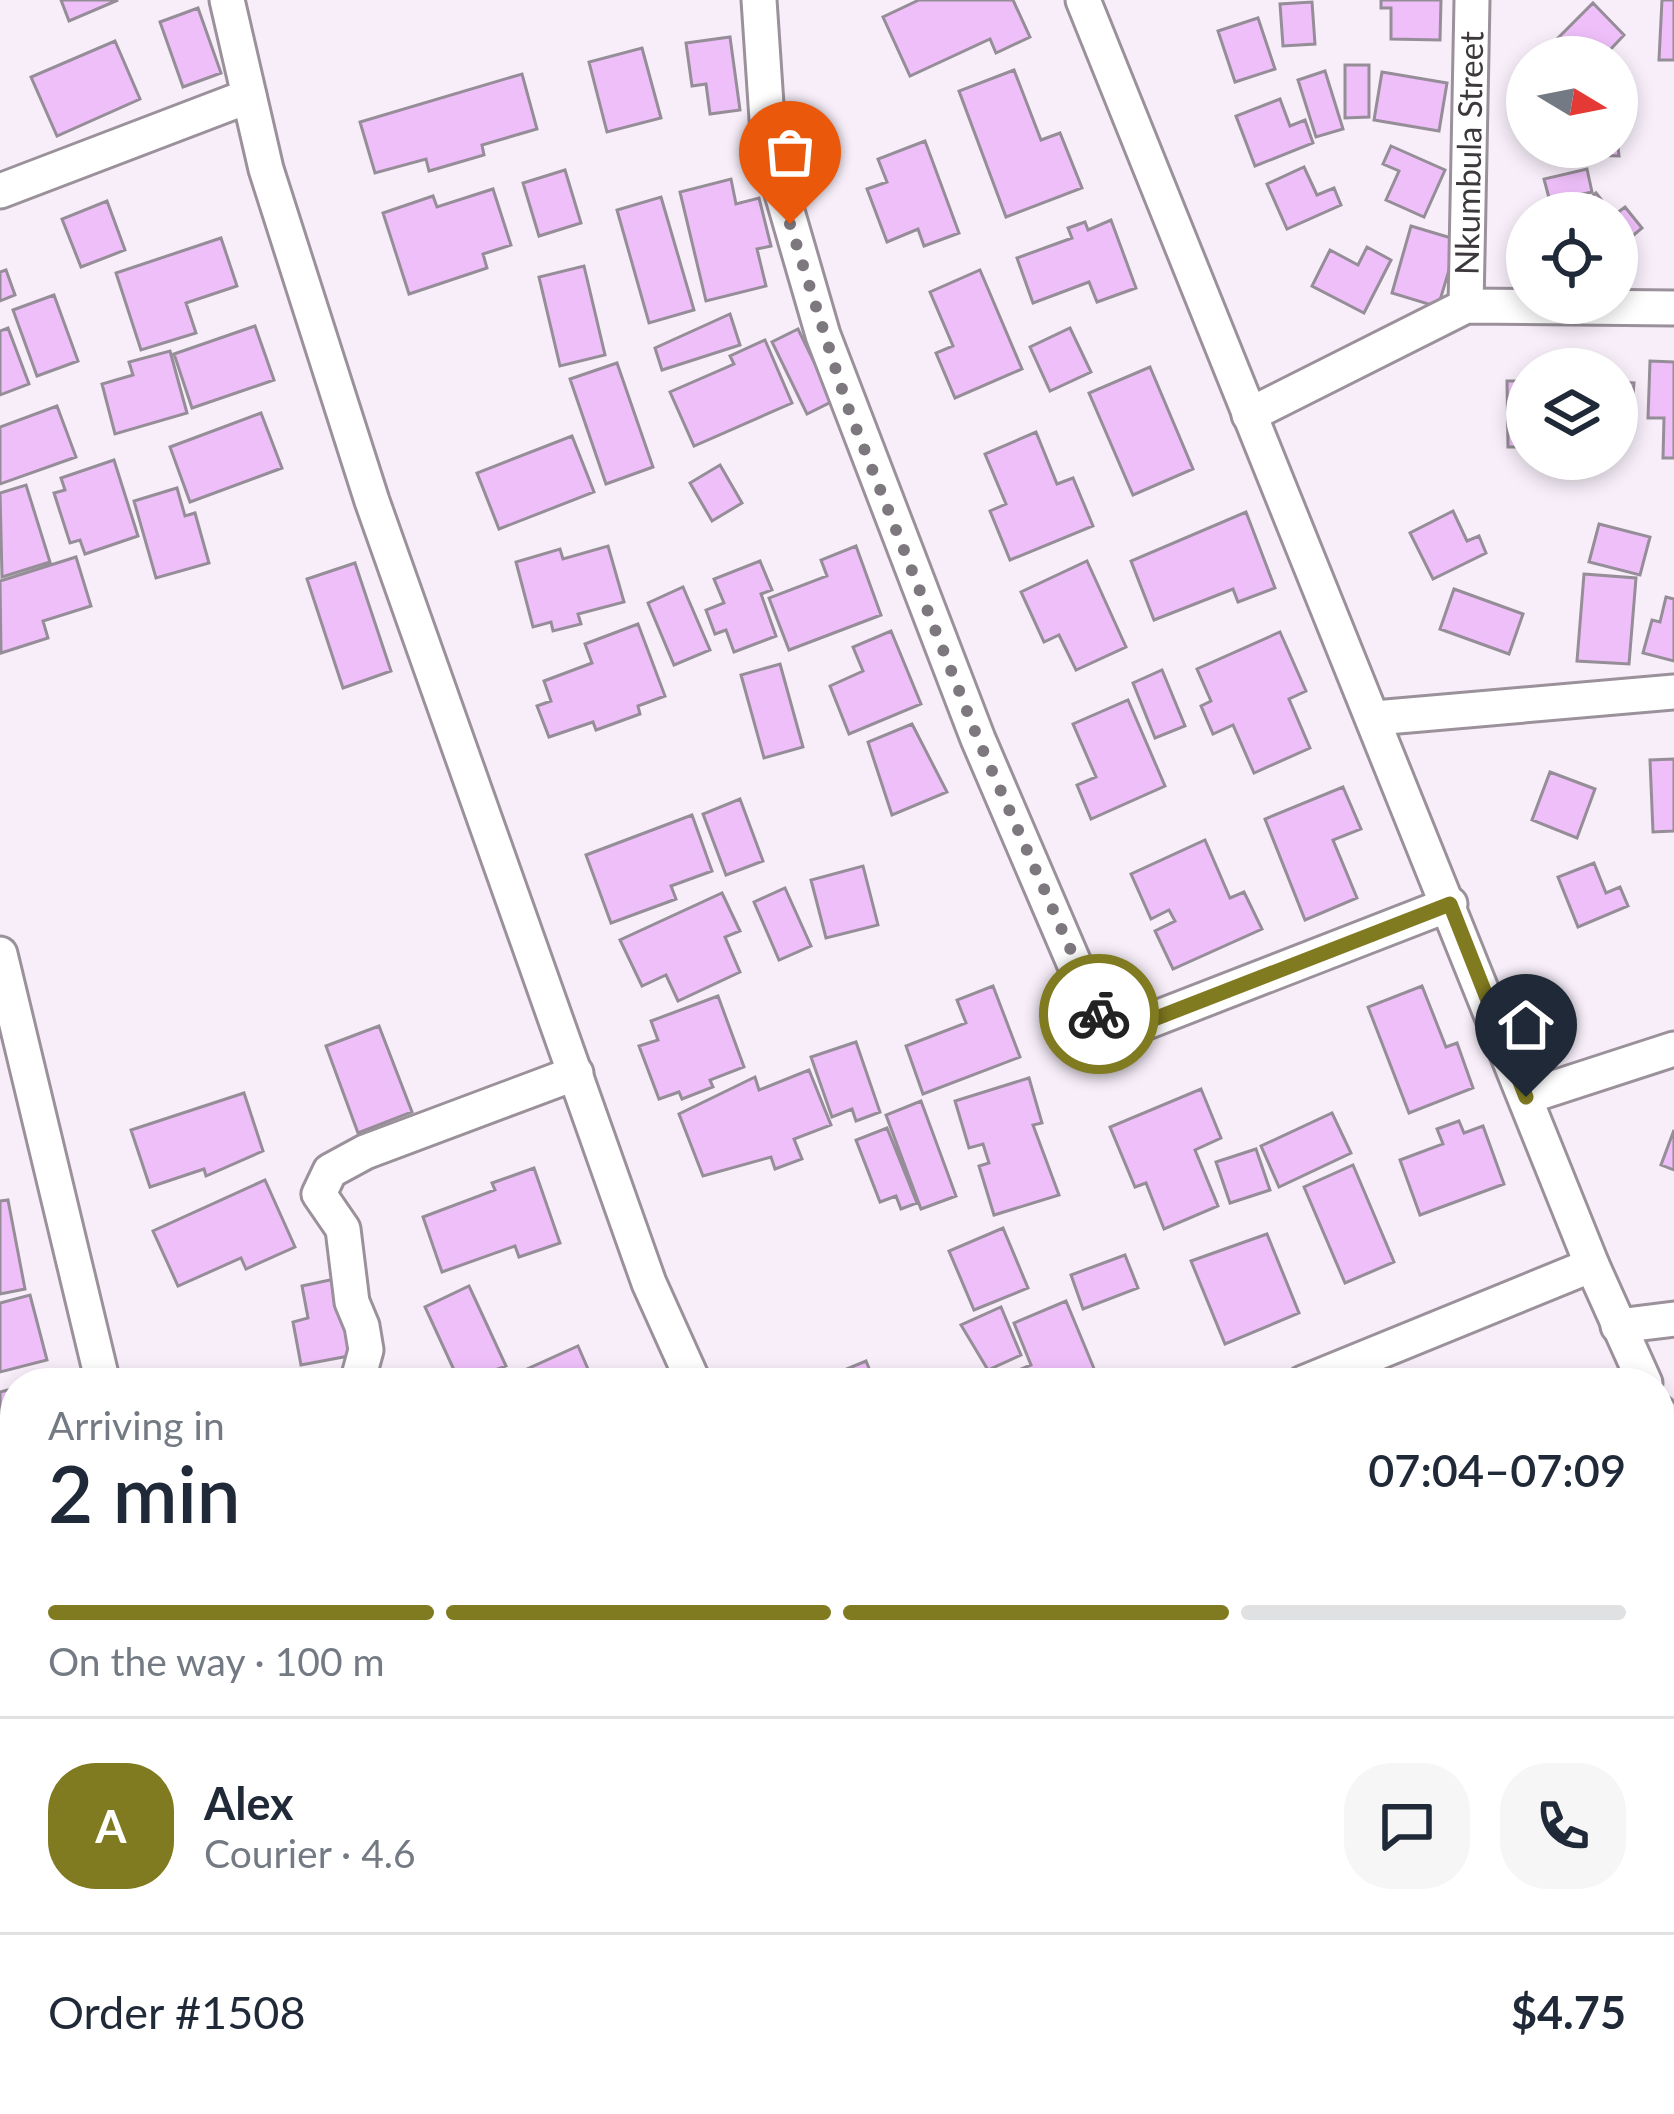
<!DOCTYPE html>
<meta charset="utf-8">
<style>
:root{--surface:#fff;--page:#f6f6f7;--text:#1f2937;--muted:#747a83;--line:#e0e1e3;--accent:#807a20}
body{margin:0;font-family:Lato,sans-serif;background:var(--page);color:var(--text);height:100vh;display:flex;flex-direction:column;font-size:45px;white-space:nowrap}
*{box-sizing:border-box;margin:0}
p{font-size:39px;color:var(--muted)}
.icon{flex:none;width:66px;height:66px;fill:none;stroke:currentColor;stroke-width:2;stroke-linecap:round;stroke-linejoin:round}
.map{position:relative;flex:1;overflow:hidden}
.side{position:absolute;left:0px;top:1368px;width:1674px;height:747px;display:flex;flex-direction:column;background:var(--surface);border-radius:48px 48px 0 0;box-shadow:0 6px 18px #0003}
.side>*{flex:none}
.needle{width:78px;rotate:100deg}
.buttons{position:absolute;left:1506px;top:36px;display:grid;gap:24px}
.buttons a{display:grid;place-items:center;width:132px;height:132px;border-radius:50%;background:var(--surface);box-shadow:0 6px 18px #0003;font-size:60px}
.pin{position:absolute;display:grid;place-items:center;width:102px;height:102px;color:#fff;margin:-123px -51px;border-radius:50% 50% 50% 0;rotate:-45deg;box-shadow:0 0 12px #0007}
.pin .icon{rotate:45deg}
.courier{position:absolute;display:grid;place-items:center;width:120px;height:120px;margin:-60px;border:9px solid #807a20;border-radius:50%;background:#fff;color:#222;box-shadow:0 3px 15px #0007}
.head em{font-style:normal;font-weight:600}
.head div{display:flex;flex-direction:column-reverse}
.head{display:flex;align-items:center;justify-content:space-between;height:204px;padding:0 48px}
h1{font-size:78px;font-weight:600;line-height:90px}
.bar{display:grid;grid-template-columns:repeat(4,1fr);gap:18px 12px;align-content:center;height:144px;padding:0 48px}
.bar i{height:15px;border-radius:9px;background:var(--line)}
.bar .active{background:var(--accent)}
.bar p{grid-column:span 4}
.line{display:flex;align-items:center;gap:30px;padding:0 48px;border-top:3px solid var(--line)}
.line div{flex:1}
.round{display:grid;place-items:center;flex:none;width:126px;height:126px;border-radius:48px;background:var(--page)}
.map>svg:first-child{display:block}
</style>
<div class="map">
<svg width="1674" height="2114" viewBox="0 0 1674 2114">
<rect width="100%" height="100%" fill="#f7eef9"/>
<!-- building -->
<path fill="#efbff9" stroke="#958d97" stroke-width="3" d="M61,0H118L69,21Z
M919,0H1013L1030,37L996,53L990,39L910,76L883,17Z
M1381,0H1441L1440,40L1391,39V8H1381Z
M1662,0H1674V60H1659Z
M1312,2L1315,44L1283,46L1280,4Z
M1593,3L1624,35L1610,50L1617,57H1573L1556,40Z
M198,8L221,73L183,87L160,22Z
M1258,18L1275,69L1235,82L1218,31Z
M730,37L740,110L710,114L706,84L692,86L686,43Z
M115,41L140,99L57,136L31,77Z
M642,48L661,118L607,132L589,62Z
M1345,65H1369V117L1345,118Z
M1014,70L1041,140L1060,133L1082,188L1006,217L959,91Z
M1325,71L1343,129L1316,137L1298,80Z
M1382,72L1447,83L1439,131L1374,120Z
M522,74L537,129L482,145L484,155L429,171L426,159L375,173L360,122Z
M1280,99L1290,126L1305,120L1313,143L1255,166L1236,116Z
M1617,137L1619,156L1557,154V147H1617Z
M925,141L959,233L924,246L918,229L887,242L867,189L887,182L878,159Z
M1391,146L1445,170L1424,217L1386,200L1399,171L1383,164Z
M1304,167L1317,195L1334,188L1341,205L1287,229L1267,184Z
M1587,169L1592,192L1570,197L1572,210L1553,213L1544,179Z
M565,170L581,223L539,236L523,183Z
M731,179L736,204L759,198L771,246L757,249L766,286L706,301L680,192Z
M493,189L511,245L483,254L487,268L409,294L383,213L433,196L437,207Z
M1596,193L1612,213H1572Z
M661,197L694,310L649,323L617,210Z
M107,201L125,250L81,267L62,219Z
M1625,207L1642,228L1617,249V213Z
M1111,220L1136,288L1097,302L1089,282L1033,303L1017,258L1072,238L1068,228L1085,222L1088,230Z
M1411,226L1458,240L1438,307L1392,293Z
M221,238L237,286L186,303L196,333L141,350L116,273Z
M1367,247L1391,260L1364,313L1312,286L1330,250L1358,265Z
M584,266L605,355L560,366L539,277Z
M6,270L15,295L0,301V272Z
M980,270L1022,369L955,398L936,353L953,346L930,292Z
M54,295L78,361L37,376L13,310Z
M730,314L740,345L662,370L655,348Z
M255,326L274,380L192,408L174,354Z
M8,328L29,384L0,395V331Z
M1070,328L1091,372L1050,391L1030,347Z
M798,329L833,401L807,414L772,342Z
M765,340L792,403L694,446L670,392L734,364L730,356Z
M170,351L187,413L115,434L102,384L133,375L129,362Z
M1650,361L1674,362V458H1663L1664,418H1648Z
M617,363L653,467L606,484L570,379Z
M1150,367L1193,469L1133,495L1089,393Z
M1507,381H1527V447H1508Z
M1617,382L1634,383L1630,429L1617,428Z
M57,406L76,457L0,484V427Z
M261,413L282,468L190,502L170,447Z
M1036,432L1057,484L1073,478L1093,526L1010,560L990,511L1006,504L985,454Z
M572,436L594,492L499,529L477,473Z
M114,460L138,536L85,554L80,540L70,543L54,493L65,490L61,478Z
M720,465L742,503L712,521L690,483Z
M26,485L50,562L2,577L0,493Z
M177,488L185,516L195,513L209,563L156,578L134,501Z
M1453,511L1467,541L1479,536L1486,553L1433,579L1410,533Z
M1246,512L1275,588L1238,602L1233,589L1154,620L1131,561Z
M1599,524L1650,537L1640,575L1589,562Z
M608,546L624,602L578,614L581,624L553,631L551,622L533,627L516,562L560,549L563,559Z
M856,546L881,615L789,650L769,598L827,576L821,560Z
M76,557L91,606L43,621L48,638L1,653L0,581Z
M760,561L772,590L761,594L776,636L734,652L726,630L715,634L706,610L724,603L714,579Z
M1087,561L1126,647L1076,670L1059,635L1044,642L1021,592Z
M355,563L391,671L343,688L307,579Z
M1584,574L1636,578L1629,664L1577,661Z
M683,587L710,650L674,665L648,603Z
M1454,589L1523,614L1509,654L1440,629Z
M1666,597L1674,599V661L1643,653L1652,620L1660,622Z
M638,624L665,696L638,706L640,714L596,730L593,722L549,737L537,706L551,701L544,681L592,663L585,644Z
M891,631L921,704L849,734L830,686L863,671L853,647Z
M1280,632L1306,691L1289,699L1310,748L1254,773L1233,725L1213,734L1201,706L1211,701L1197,669Z
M780,664L803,747L764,758L741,675Z
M1162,670L1185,726L1155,738L1133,683Z
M1128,700L1165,786L1091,819L1077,785L1096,777L1073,724Z
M912,724L947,792L892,815L868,742Z
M1674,759V831L1653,832L1650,760Z
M1550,772L1595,789L1577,838L1532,820Z
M1343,787L1361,829L1333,840L1357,898L1305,920L1265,819Z
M740,799L763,861L726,875L703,814Z
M692,815L712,871L671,886L676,899L611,923L586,855Z
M1205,840L1230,898L1244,892L1262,929L1173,969L1155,931L1175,921L1169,910L1151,919L1131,874Z
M1594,863L1606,893L1620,887L1628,906L1578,927L1558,877Z
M863,866L878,925L826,938L811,880Z
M785,888L811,946L779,960L754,902Z
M722,893L740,931L725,937L740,972L678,1001L666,975L642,986L620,940Z
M993,986L1020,1057L923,1094L906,1046L966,1023L957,1000Z
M1422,986L1446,1047L1457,1043L1473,1088L1409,1113L1368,1007Z
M718,996L744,1067L710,1080L713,1087L682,1099L679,1092L659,1099L639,1046L658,1040L651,1021Z
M379,1026L412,1112L358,1133L326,1046Z
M856,1042L880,1112L856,1121L852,1109L832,1117L811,1057Z
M809,1070L831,1125L794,1139L802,1159L775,1169L771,1157L703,1176L679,1114L755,1077L759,1090Z
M1029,1078L1042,1123L1033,1125L1059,1195L994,1215L979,1166L989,1163L983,1144L969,1148L955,1101Z
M1201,1089L1221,1138L1195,1150L1218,1206L1164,1229L1146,1183L1135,1187L1110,1127Z
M244,1093L263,1151L206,1176L204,1169L150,1187L131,1130Z
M921,1101L956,1196L921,1209L886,1115Z
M1332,1113L1351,1153L1279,1187L1261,1146Z
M1459,1121L1464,1133L1483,1126L1504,1184L1420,1215L1400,1160L1443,1144L1437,1129Z
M887,1128L917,1203L901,1209L896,1196L880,1202L856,1140Z
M1674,1130V1170L1661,1165Z
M1256,1149L1270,1190L1230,1203L1216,1162Z
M1353,1165L1394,1262L1345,1283L1304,1187Z
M534,1168L560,1243L519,1257L515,1246L442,1272L423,1217L495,1190L492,1183Z
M265,1180L295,1247L246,1269L241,1258L178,1286L153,1231Z
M8,1200L25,1289L0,1294V1201Z
M1003,1228L1028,1288L974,1310L949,1251Z
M1267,1234L1299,1313L1225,1344L1191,1261Z
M1125,1255L1138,1288L1083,1309L1071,1275Z
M339,1278L354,1355L301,1365L293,1322L308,1318L302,1286Z
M469,1286L506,1366L460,1383L425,1307Z
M30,1295L47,1360L0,1372V1303Z
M1066,1301L1100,1383H1018L1014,1372L1031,1365L1014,1323Z
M1001,1307L1021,1355L988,1370L961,1325Z
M578,1346L594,1383H496Z
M866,1361L875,1383H813Z
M15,1388V1470L0,1473V1392Z
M1659,1600L1674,1637V1678L1659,1684Z
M1674,1934V1987L1659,1994V1941Z
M1674,2027V2076L1663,2081L1659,2033Z
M248,2100H371L340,2114H329L326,2107L311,2114H254Z
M428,2100H490L494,2111L518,2101L524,2114H434Z
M572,2100H652L653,2103L627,2114H578Z
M1182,2100H1205L1211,2114H1165L1163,2109Z
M1262,2100H1307L1314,2113L1269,2114Z
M1455,2100H1518L1524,2114H1455L1450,2102Z"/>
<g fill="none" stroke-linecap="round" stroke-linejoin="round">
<!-- minor casing -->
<g stroke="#9a919b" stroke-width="39">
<g id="minor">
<path d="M227,0L266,169L372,501L649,1283L694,1383"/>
<path d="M759,0L769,149L823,335L978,739L1092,1005L1114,1024L1136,1026L1450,904"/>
<path d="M1083,0L1592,1265L1645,1383"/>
<path d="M0,191L249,96"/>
<path id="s1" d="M1466,306L1472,0"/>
<path d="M1249,415L1466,306L1674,308"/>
<path d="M1375,718L1674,692"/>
<path d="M0,954L103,1383"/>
<path d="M1526,1097L1674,1049"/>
<path d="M1618,1326L1674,1319"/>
<path d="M357,1383L366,1350L362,1326L352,1302L343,1229L319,1194L330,1171L365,1152L576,1073"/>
<path d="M1303,1383L1592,1265"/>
<path d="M1659,1412L1674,1444"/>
<path d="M673,2100L678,2114"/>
<path d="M1557,2100L1562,2114"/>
<path d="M183,2114L184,2100"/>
</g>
</g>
<!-- secondary casing -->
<g stroke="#9a919b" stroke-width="51">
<path id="secondary" d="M1659,1799L1674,1793
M901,2114L931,2100"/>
</g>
<!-- minor -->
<use href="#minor" stroke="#fff" stroke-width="33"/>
<!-- secondary -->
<use href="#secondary" stroke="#f1daf5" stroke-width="45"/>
</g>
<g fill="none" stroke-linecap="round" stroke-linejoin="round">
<!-- done -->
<path stroke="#7d787e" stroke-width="12" stroke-dasharray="0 21.6" d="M790,224L847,405L978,739L1099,1014"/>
<!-- route -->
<path stroke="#807a20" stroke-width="15" d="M1099,1014L1114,1024L1136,1026L1450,904L1526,1097"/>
</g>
<g text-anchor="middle" stroke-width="9" stroke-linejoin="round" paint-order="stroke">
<!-- street labels -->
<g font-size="33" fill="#3c383c" stroke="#fefefe">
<text dy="12" stroke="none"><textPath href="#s1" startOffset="153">Nkumbula Street</textPath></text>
</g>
</g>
</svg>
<div class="buttons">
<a><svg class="needle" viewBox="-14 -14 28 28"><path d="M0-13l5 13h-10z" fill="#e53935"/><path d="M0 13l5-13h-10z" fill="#747a83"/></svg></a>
<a><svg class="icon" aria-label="locate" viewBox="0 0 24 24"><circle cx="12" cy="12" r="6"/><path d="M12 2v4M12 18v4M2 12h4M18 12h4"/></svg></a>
<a><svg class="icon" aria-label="layers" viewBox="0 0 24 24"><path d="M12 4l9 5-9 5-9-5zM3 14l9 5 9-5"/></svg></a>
</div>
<div class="pin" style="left:790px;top:224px;background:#ea580c"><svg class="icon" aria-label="bag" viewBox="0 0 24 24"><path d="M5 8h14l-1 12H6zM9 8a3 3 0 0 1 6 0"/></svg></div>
<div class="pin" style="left:1526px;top:1097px;background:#1f2937"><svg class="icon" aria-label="home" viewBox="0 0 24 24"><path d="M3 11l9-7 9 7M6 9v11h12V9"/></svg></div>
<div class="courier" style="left:1099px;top:1014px"><svg class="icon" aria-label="bike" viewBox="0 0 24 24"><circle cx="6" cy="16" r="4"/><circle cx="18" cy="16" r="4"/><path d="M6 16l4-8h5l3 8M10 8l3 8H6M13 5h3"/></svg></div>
<section class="side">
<div class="head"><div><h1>2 min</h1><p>Arriving in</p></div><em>07:04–07:09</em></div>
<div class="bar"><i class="active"></i><i class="active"></i><i class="active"></i><i></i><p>On the way · 100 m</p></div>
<div class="line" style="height:216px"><b class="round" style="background:var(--accent);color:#fff">A</b><div><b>Alex</b><p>Courier · 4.6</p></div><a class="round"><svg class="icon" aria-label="chat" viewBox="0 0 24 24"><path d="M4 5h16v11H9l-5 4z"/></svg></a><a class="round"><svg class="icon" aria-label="phone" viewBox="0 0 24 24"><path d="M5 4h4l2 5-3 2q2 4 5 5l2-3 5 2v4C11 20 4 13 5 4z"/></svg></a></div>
<div class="line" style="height:156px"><div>Order #1508</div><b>$4.75</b></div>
</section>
</div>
